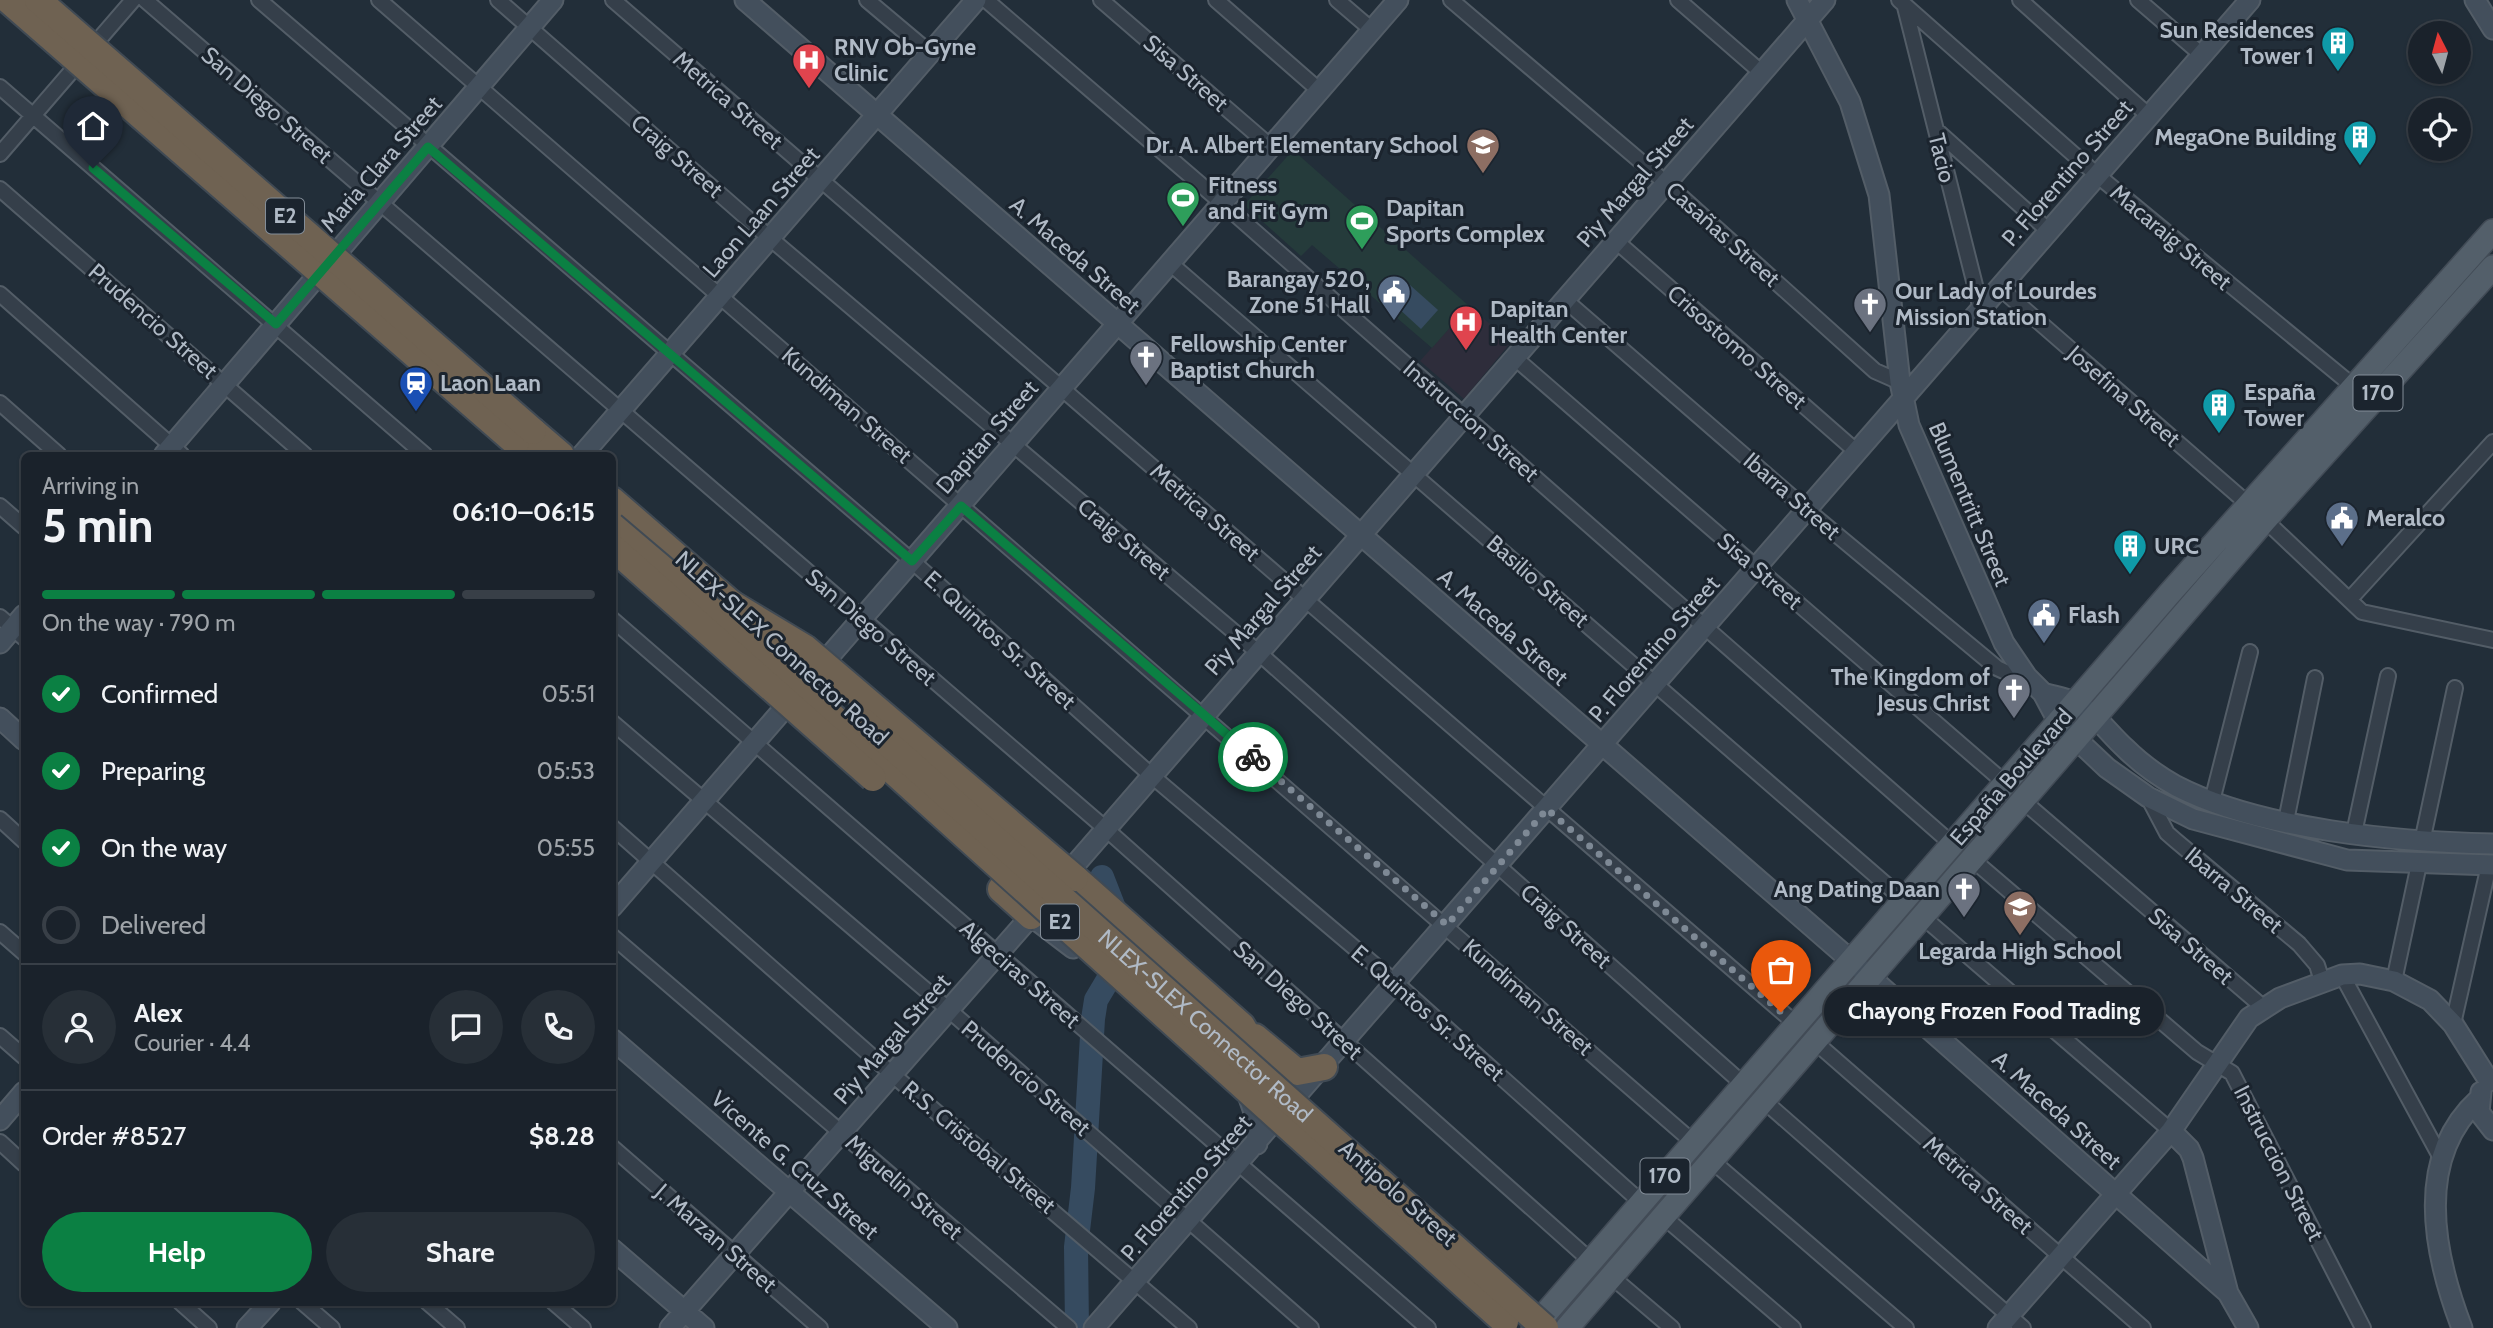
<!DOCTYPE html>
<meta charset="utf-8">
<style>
:root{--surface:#1a222b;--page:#272f37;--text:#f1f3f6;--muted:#9fa4a9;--line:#383f47;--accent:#0b8043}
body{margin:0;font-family:Cabin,sans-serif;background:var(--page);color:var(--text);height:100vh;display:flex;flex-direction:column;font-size:26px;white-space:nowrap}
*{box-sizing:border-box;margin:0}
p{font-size:23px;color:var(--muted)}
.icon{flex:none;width:38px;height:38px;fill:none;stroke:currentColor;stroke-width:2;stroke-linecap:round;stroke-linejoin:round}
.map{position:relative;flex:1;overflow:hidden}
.drawer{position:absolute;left:21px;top:452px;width:595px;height:854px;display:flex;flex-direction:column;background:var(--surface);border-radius:10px;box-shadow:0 2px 5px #0004,0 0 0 2px var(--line)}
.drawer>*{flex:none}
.needle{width:46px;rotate:354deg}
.buttons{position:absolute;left:2408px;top:21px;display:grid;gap:14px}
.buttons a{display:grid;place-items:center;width:63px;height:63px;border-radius:50%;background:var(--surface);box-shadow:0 2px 5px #0004,0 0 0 2px var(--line);font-size:35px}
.pin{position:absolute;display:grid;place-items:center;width:60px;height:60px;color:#fff;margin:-72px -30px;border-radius:50% 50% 50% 0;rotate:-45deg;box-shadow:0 0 7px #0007}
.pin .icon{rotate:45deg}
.courier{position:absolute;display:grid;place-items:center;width:70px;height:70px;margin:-35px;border:5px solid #0b8043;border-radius:50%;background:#fff;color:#222;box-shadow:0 2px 9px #0007}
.bubble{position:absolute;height:49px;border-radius:24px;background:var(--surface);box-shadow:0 2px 5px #0004,0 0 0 2px var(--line);font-size:23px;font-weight:800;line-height:49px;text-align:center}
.head em{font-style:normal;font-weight:800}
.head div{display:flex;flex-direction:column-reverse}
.head{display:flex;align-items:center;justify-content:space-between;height:119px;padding:0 21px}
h1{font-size:46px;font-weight:800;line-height:52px}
.bar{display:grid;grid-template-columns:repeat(4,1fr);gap:10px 7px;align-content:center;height:84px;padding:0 21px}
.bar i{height:9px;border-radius:5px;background:var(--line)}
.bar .active{background:var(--accent)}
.bar p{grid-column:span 4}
.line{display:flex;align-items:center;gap:18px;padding:0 21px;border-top:2px solid var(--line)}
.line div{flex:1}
.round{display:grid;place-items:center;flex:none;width:74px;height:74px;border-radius:37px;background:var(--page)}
ol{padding:0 21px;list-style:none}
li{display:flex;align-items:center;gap:21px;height:77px}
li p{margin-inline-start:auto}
li .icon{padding:7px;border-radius:50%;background:var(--accent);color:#fff;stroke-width:4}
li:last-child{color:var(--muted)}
li i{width:38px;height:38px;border:4px solid var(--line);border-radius:50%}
.action{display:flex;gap:14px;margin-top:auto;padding:14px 21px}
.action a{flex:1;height:80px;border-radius:42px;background:var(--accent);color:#fff;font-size:28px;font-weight:800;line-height:80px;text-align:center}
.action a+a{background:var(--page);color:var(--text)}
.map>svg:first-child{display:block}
</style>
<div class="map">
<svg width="2493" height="1328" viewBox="0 0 2493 1328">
<rect width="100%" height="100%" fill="#222e39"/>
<!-- medical -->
<path fill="#2e2d3b" d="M1469,306L1511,342L1464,399L1420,361Z"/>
<!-- green -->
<path fill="#253b3b" d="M1293,150L1469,306L1432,348L1312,245L1301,256L1244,205Z"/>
<!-- water -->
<path fill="#364b60" d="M1401,277L1438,310L1421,329L1384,295Z"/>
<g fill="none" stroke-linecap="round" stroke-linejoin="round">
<!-- river -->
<path stroke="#364b60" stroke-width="24" d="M1102,877L1118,918
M1077,1328L1076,1247L1083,1188L1093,1019L1096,1000L1124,953"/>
<!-- street casing -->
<g stroke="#535d67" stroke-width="18">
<path id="street" d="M145,0L1106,829L1591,1261
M259,0L912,561L1152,776L1396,983L1642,1203
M379,0L1693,1142
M498,0L771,239L1259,653L1743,1084
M613,0L1796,1024
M867,0L930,53
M986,0L1236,215L1952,844
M1101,0L1271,147
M1216,0L1320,91
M1337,0L1372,30
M1451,0L1666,183L1875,371L1900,382
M1678,0L1762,73
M1899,0L2097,175L2353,386
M2020,0L2149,116
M2138,0L2202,55
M1905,7L1981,309
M0,87L425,455
M1936,130L2049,231
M0,154L133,0
M0,189L305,455
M1616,241L1857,452
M1171,264L1904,900
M2000,288L2248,504
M0,294L182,455
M1565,300L1807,510L1997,668L2010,674L2027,677
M1515,358L2005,783
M0,403L59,455
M0,506L24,527
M2265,520L2362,612L2493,640
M2350,599L2493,442
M0,617L24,638
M612,619L1428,1328
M612,722L941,1003L1311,1328
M2148,797L2167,833L2175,840L2299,944L2317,965L2322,981
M2023,801L2264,1008
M2212,801L2250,652
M0,819L24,841
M2286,821L2315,678
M612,827L893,1075L1189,1328
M2354,833L2388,676
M2422,842L2455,688
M1972,859L2197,1052L2232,1073L2363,1328
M1923,917L2171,1131
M0,932L24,953
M612,936L1069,1328
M2342,975L2441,1158
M2394,981L2419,864
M2453,1024L2489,865
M0,1036L24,1057
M1814,1041L2143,1328
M1763,1100L2023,1328
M0,1142L24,1164
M612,1147L820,1328
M1711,1160L1906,1328
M1664,1217L1793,1328
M1612,1277L1672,1328
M180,1302L209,1328
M302,1302L332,1328
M427,1302L457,1328
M553,1302L583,1328"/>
</g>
<!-- secondary casing -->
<g stroke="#535d67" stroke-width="23">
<path id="secondary" d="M745,0L1870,977L2228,1293
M1797,0L1850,102L1879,195L1900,382L1909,425L2004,643L2027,677L2043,693L2059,723L2107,768L2148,797L2193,819L2347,860L2493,865
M2475,0L2493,29
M164,455L553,0
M582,455L976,0
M0,643L24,615
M2043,693C2053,696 2065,698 2074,702C2093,710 2110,735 2125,748C2139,762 2158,776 2176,786C2261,830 2398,842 2493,844
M0,718L24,740
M1060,882L1825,0
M612,907L1398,0
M1031,916L1073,948
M612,1039L947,1328
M2481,1092L2479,1112L2493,1130
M1248,1095L1256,1118L1257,1144
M0,1120L24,1092
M2171,1131L2189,1149L2193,1158L2228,1293L2248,1328
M612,1249L704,1328
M247,1328L271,1302
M670,1328L1038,908
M1094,1328L2250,0
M1998,1328L2171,1131L2249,1018L2280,998L2342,975L2360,974L2394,981L2430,1000L2453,1024L2489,1081
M2462,1328C2434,1255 2413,1159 2479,1099"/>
</g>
<!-- primary casing -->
<g stroke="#424b56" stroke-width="26">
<path id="primary" d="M1533,1328L2170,593L2493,231
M1567,1328L2265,520L2493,267"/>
</g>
<!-- highway casing -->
<g stroke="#404a54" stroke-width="30">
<path id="highway" d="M533,431L561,455
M516,443L530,455
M612,500L732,604
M1075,878L1242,1026L1277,1086
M1001,889L1031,916
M1255,1037L1297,1072L1324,1067"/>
</g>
<!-- street -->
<use href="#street" stroke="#353f4a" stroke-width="14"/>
<!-- secondary -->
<use href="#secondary" stroke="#434f5c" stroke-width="19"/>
<!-- primary -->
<use href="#primary" stroke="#535f6a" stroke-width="23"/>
<!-- highway -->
<use href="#highway" stroke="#6f6252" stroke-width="26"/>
<!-- highway-bridge casing -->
<g stroke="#404a54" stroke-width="30" stroke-linecap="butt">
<g id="highway-bridge">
<path d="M8,0L516,443"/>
<path d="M38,0L533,431"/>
<path d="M612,526L764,655L1505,1322"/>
<path d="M612,547L873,778"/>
<path d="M732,604L805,648L1075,878"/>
<path id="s1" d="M864,722L1545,1328"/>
</g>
</g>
<!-- highway-bridge -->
<use href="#highway-bridge" stroke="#6f6252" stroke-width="26"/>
</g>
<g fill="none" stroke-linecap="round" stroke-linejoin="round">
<!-- done -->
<path stroke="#7e8995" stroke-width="7" stroke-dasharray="0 12.6" d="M1253,757L1447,925L1547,809L1781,1012"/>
<!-- route -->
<path stroke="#0b8043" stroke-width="9" d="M93,168L276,324L428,147L912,561L961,506L1253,757"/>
</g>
<!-- icons -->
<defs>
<g id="building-pin" transform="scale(1.75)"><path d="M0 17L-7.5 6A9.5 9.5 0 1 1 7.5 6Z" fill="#0f9aa8" stroke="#1b242e"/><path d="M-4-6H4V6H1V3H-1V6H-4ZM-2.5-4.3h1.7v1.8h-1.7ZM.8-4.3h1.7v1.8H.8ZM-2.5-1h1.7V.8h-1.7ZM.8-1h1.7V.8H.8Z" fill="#fff"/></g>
<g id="hospital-pin" transform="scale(1.75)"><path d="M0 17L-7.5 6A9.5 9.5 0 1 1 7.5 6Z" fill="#e0444e" stroke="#1b242e"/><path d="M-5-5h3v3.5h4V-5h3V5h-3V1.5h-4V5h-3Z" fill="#fff"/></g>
<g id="school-pin" transform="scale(1.75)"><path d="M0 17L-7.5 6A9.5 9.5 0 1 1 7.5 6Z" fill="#8d6e63" stroke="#1b242e"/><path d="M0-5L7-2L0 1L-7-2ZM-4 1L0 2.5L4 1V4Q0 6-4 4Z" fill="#fff"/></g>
<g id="stadium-pin" transform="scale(1.75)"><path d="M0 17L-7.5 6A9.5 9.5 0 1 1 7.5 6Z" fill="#2e9e5b" stroke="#1b242e"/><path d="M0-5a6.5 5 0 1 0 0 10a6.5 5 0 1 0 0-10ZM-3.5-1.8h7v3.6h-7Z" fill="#fff"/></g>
<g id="civic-pin" transform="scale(1.75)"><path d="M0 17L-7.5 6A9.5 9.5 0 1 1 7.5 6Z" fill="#5c6f8a" stroke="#1b242e"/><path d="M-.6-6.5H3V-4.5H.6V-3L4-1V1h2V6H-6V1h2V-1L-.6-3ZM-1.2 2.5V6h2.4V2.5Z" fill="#fff"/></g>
<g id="church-pin" transform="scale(1.75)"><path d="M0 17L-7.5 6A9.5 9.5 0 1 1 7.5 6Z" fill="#6b7280" stroke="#1b242e"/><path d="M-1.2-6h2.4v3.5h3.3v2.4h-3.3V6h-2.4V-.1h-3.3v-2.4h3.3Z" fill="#fff"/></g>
<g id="station-pin" transform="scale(1.75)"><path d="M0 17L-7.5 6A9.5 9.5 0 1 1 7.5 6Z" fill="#1a4fb4" stroke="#1b242e"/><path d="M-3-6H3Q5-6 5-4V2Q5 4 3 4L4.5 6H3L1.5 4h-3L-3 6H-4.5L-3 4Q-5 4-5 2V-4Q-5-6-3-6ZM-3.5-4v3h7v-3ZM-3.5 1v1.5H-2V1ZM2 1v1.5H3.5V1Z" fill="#fff"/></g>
</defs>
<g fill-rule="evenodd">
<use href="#building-pin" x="2338" y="43"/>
<use href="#hospital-pin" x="809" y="60"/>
<use href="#building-pin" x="2360" y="137"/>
<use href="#school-pin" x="1483" y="145"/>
<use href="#stadium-pin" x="1183" y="198"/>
<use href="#stadium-pin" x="1362" y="221"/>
<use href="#civic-pin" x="1394" y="292"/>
<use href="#church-pin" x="1870" y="304"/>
<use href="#hospital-pin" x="1466" y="322"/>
<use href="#church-pin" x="1146" y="357"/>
<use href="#station-pin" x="416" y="383"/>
<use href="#building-pin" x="2219" y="405"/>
<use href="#civic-pin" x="2342" y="518"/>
<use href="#building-pin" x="2130" y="546"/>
<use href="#civic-pin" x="2044" y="615"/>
<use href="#church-pin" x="2014" y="690"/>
<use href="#church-pin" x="1964" y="889"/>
<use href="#school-pin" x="2020" y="907"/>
</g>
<g text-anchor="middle" stroke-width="6" stroke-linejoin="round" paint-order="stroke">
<!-- shield labels -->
<g fill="#1b242e" stroke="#838d98" stroke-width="2">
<rect x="266" y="198.5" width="38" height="35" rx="5"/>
<rect x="2353.5" y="375.5" width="49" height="35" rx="5"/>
<rect x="1041" y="904.5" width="38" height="35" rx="5"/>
<rect x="1640.5" y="1158.5" width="49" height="35" rx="5"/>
</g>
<g font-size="21" font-weight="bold" fill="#b0bac6">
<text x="285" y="223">E2</text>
<text x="2378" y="400">170</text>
<text x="1060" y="929">E2</text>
<text x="1665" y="1183">170</text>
</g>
<!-- poi labels -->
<g font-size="23" font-weight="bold" fill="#b0bac6" stroke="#1b242e" text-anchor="start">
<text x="2314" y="38" text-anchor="end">Sun Residences<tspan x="2314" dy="26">Tower 1</tspan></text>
<text x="834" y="55">RNV Ob-Gyne<tspan x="834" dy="26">Clinic</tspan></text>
<text x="2336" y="145" text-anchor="end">MegaOne Building</text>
<text x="1458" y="153" text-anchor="end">Dr. A. Albert Elementary School</text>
<text x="1208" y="193">Fitness<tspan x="1208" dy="26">and Fit Gym</tspan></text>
<text x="1386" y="216">Dapitan<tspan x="1386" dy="26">Sports Complex</tspan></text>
<text x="1370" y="287" text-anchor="end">Barangay 520,<tspan x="1370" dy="26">Zone 51 Hall</tspan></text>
<text x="1895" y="299">Our Lady of Lourdes<tspan x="1895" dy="26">Mission Station</tspan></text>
<text x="1490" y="317">Dapitan<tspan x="1490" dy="26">Health Center</tspan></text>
<text x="1170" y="352">Fellowship Center<tspan x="1170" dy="26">Baptist Church</tspan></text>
<text x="440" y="391">Laon Laan</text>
<text x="2244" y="400">España<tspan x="2244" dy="26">Tower</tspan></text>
<text x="2366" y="526">Meralco</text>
<text x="2154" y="554">URC</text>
<text x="2068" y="623">Flash</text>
<text x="1990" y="685" text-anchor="end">The Kingdom of<tspan x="1990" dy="26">Jesus Christ</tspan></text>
<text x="1940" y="897" text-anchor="end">Ang Dating Daan</text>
<text x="2020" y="959" text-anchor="middle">Legarda High School</text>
</g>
<!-- street labels -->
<g font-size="23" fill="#b0bac6" stroke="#1b242e">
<text transform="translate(1186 73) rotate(41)" y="8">Sisa Street</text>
<text transform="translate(728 100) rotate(41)" y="8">Metrica Street</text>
<text transform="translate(267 105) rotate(41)" y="8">San Diego Street</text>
<text transform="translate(677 156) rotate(41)" y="8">Craig Street</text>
<text transform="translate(1942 158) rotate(76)" y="8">Tacio</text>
<text transform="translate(381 164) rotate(-49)" y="8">Maria Clara Street</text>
<text transform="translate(2067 173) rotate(-49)" y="8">P. Florentino Street</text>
<text transform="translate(1635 182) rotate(-49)" y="8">Piy Margal Street</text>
<text transform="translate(761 212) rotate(-49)" y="8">Laon Laan Street</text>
<text transform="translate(1723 234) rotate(42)" y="8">Casañas Street</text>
<text transform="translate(2171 237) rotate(40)" y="8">Macaraig Street</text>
<text transform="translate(1075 255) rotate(41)" y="8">A. Maceda Street</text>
<text transform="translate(153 321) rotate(41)" y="8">Prudencio Street</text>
<text transform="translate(1737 347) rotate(41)" y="8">Crisostomo Street</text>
<text transform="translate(2124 396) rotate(41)" y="8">Josefina Street</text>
<text transform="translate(847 405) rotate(41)" y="8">Kundiman Street</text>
<text transform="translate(1471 421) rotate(41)" y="8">Instruccion Street</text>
<text transform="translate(987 437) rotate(-49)" y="8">Dapitan Street</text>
<text transform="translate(1792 496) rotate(41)" y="8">Ibarra Street</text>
<text transform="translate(1970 504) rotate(67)" y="8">Blumentritt Street</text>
<text transform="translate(1205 512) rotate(41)" y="8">Metrica Street</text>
<text transform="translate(1124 539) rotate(40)" y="8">Craig Street</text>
<text transform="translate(1760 571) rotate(41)" y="8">Sisa Street</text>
<text transform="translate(1538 581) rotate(41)" y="8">Basilio Street</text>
<text transform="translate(1263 610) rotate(-49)" y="8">Piy Margal Street</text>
<text transform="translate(871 627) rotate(41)" y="8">San Diego Street</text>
<text transform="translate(1503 627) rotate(41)" y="8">A. Maceda Street</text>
<text transform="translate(1000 640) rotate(42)" y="8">E. Quintos Sr. Street</text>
<text transform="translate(782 648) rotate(42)" y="8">NLEX-SLEX Connector Road</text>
<text transform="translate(1654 649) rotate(-49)" y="8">P. Florentino Street</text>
<text transform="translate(2011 777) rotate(-49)" y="8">España Boulevard</text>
<text transform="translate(2234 890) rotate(40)" y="8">Ibarra Street</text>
<text transform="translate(1566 926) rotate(42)" y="8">Craig Street</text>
<text transform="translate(2191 946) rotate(41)" y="8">Sisa Street</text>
<text transform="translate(1020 974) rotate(41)" y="8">Algeciras Street</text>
<text transform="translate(1528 997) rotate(41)" y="8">Kundiman Street</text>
<text transform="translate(1298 1000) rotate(42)" y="8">San Diego Street</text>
<text transform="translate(1428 1013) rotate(41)" y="8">E. Quintos Sr. Street</text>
<text dy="8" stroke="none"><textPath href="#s1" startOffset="457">NLEX-SLEX Connector Road</textPath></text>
<text transform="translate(892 1039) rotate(-49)" y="8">Piy Margal Street</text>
<text transform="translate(1026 1078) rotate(41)" y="8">Prudencio Street</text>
<text transform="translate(2057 1110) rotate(42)" y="8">A. Maceda Street</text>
<text transform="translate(979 1147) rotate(40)" y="8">R.S. Cristobal Street</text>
<text transform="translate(2279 1163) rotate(63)" y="8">Instruccion Street</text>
<text transform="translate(795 1165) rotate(41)" y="8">Vicente G. Cruz Street</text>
<text transform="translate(1978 1185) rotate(41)" y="8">Metrica Street</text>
<text transform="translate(904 1187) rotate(41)" y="8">Miguelin Street</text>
<text transform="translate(1186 1188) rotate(-49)" y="8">P. Florentino Street</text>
<text transform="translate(1398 1193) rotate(41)" y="8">Antipolo Street</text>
<text transform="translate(716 1238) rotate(41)" y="8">J. Marzan Street</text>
</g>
</g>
</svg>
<div class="buttons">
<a><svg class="needle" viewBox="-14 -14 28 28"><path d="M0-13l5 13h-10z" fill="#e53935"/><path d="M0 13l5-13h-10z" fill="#9fa4a9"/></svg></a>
<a><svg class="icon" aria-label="locate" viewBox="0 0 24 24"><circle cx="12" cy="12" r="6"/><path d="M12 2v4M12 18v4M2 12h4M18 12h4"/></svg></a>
</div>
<div class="pin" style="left:1781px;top:1012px;background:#ea580c"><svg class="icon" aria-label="bag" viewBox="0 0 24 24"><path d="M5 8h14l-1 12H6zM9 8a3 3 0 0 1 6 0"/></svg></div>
<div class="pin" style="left:93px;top:168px;background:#1f2937"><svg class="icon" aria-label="home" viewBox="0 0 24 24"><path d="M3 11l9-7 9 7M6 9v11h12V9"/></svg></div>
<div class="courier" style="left:1253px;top:757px"><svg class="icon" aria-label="bike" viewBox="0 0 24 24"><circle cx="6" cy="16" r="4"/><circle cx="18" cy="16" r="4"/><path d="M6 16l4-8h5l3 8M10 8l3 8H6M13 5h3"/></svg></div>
<div class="bubble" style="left:1824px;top:987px;width:340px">Chayong Frozen Food Trading</div>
<section class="drawer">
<div class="head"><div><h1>5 min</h1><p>Arriving in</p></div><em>06:10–06:15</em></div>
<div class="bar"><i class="active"></i><i class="active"></i><i class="active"></i><i></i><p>On the way · 790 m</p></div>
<ol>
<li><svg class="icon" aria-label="check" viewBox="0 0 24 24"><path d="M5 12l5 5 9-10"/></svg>Confirmed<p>05:51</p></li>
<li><svg class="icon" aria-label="check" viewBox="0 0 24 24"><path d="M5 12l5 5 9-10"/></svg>Preparing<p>05:53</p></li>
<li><svg class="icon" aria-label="check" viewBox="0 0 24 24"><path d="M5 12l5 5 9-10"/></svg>On the way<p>05:55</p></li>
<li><i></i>Delivered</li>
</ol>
<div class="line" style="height:126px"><a class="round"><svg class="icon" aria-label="person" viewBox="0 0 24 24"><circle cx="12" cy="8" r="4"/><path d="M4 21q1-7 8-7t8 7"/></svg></a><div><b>Alex</b><p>Courier · 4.4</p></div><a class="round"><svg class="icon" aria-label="chat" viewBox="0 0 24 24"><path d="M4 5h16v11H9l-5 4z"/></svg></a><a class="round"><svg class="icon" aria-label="phone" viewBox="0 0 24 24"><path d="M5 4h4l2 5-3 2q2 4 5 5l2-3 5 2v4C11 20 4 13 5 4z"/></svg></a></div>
<div class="line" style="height:91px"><div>Order #8527</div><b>$8.28</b></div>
<div class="action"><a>Help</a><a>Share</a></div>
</section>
</div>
